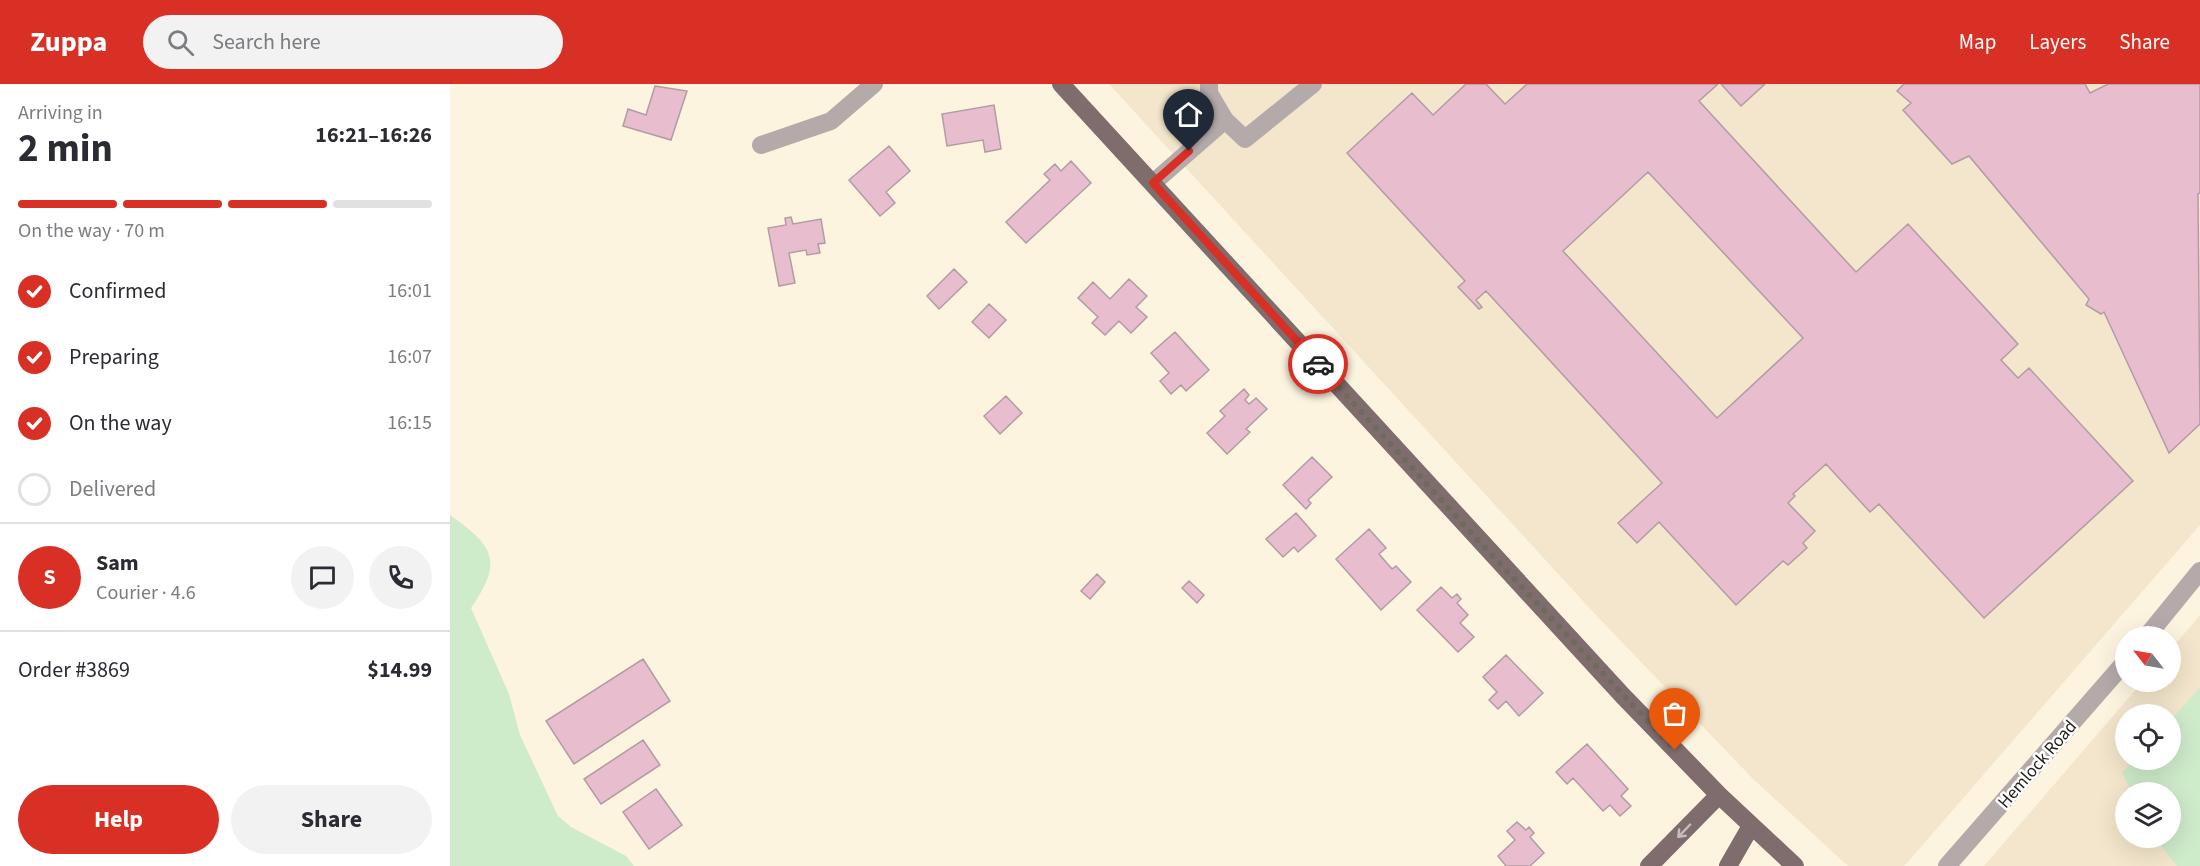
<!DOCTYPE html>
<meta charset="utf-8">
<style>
:root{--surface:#fff;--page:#f2f2f3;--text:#2b2b33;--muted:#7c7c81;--line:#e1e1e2;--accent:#d93025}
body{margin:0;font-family:"Source Sans 3",sans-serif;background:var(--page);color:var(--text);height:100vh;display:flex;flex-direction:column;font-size:22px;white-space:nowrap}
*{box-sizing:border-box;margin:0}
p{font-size:20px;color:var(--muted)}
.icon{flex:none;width:33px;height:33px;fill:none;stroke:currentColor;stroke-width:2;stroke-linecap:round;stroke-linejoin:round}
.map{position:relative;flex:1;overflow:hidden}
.panel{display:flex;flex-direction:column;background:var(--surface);width:450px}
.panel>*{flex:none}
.needle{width:39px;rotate:301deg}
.controls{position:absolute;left:1665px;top:542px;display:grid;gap:12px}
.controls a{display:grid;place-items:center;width:66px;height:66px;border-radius:50%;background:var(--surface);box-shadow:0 6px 24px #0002;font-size:30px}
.pin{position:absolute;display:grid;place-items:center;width:51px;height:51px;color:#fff;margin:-62px -26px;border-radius:50% 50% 50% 0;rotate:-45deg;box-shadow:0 0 6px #0007}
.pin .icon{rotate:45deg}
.courier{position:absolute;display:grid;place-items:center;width:60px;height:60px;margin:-30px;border:4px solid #d93025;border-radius:50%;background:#fff;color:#222;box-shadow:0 2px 8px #0007}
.summary em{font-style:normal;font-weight:700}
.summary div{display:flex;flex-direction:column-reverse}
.summary{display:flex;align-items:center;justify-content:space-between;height:102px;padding:0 18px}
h1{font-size:39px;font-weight:700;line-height:45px}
.bar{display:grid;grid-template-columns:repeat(4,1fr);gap:9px 6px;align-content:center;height:72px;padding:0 18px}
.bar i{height:8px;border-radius:4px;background:var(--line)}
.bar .active{background:var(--accent)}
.bar p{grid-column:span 4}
.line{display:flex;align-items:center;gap:15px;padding:0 18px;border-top:2px solid var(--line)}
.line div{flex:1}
.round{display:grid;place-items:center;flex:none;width:63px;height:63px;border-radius:32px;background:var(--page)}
ol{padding:0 18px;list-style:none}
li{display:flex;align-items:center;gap:18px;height:66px}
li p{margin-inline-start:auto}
li .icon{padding:6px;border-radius:50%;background:var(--accent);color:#fff;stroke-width:4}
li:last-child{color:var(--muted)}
li i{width:33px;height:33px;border:3px solid var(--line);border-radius:50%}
.primary-button{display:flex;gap:12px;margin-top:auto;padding:12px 18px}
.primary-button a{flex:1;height:69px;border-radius:36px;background:var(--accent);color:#fff;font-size:24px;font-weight:700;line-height:69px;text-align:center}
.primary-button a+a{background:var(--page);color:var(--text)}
header{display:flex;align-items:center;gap:36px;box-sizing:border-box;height:84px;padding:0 30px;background:var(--accent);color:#fff}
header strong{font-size:28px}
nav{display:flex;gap:33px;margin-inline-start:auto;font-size:21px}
.search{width:420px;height:54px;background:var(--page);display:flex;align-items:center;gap:15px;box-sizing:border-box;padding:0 21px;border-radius:33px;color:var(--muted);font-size:22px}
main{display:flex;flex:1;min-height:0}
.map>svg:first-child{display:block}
</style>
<header>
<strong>Zuppa</strong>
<div class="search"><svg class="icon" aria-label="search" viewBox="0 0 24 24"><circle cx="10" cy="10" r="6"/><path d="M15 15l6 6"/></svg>Search here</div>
<nav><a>Map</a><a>Layers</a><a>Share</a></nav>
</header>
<main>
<section class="panel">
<div class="summary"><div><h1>2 min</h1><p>Arriving in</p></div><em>16:21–16:26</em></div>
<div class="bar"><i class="active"></i><i class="active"></i><i class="active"></i><i></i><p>On the way · 70 m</p></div>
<ol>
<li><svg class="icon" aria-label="check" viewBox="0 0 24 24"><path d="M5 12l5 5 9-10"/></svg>Confirmed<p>16:01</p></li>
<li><svg class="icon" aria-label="check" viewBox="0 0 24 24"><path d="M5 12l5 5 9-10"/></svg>Preparing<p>16:07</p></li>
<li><svg class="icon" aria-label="check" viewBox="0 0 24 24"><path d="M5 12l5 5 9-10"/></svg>On the way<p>16:15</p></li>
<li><i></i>Delivered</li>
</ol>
<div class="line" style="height:108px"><b class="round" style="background:var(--accent);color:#fff">S</b><div><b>Sam</b><p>Courier · 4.6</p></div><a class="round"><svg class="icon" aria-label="chat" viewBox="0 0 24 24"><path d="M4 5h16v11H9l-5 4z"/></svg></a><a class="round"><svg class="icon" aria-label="phone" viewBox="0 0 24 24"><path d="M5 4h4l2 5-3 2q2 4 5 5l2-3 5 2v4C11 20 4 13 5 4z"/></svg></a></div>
<div class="line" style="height:78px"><div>Order #3869</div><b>$14.99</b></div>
<div class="primary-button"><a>Help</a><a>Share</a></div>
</section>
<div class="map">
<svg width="1750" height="782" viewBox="0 0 1750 782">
<rect width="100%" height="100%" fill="#fdf4e0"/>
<!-- built -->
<path fill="#f3e6cc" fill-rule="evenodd" d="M659,0H1750V441L1457,779L1454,782H1398L1302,694L1144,529Z
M1750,531V782H1534L1693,597H1720L1721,565ZM1676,630H1720V675H1676ZM1676,708H1720V753H1676Z"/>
<!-- green -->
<path fill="#ceebca" d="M0,431C45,463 53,477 21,524L59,610L70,651L108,732L121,743L176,772L184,782H0Z
M1750,603V782H1727L1704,753H1720V708H1682L1672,689L1685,675H1720L1721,636Z"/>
<!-- building -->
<path fill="#e8bdce" stroke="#b19ca4" stroke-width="1.5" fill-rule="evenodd" d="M1016,0H1036L1055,20L1077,0H1268L1249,17L1406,188L1458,140L1568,260L1551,276L1568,294L1579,284L1683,397L1534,534L1429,420L1420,428L1376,380L1343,410L1345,412L1338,419L1365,447L1353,459L1357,464L1338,481L1333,477L1286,521L1209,438L1187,459L1168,439L1212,399L1036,207L1026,216L1032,223L1029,225L1008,203L1015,197L897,69L962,9L983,31ZM1198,88L1353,254L1267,334L1113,167Z
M1271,0H1315L1291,22Z
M1454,0H1635L1640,9L1658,0H1750V109L1748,110L1750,340L1719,369L1654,228L1651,230L1636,221L1639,215L1519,72L1502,80L1453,26L1461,19L1447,7Z
M205,2L237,7L221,56L173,42L178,25L196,31Z
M544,21L551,65L535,68L533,56L497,62L492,30Z
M439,62L460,87L436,108L445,119L430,132L399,96Z
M621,77L641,99L576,159L556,138L600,96L594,90L605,80L611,87Z
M341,133L343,140L371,135L375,159L368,160L370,169L357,171L356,166L339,169L345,199L329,202L318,144L336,141L335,134Z
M504,185L517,198L489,225L477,212Z
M679,195L697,212L686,223L697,233L681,249L669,237L655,251L642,239L648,233L628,214L643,198L660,215Z
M539,220L556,236L539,254L522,238Z
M725,248L759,286L736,307L731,301L721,310L710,297L719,289L701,269Z
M794,305L799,311L795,316L799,320L806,314L817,325L796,345L800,348L777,370L757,349L775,332L770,327Z
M556,312L572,329L550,350L534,332Z
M862,373L882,393L858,416L861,419L856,425L833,401Z
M846,429L866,452L848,468L844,463L833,473L816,455Z
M919,445L936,464L929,470L942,485L946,482L961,498L931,526L886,475Z
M647,490L655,498L640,515L631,507Z
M739,497L754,511L747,519L732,504Z
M991,503L1002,514L1007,510L1011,515L1007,519L1018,531L1010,539L1024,553L1008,568L967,526Z
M1056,571L1093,609L1069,632L1056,617L1048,625L1039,616L1047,608L1033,593Z
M193,575L220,617L124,680L96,637Z
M193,656L210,681L151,720L134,695Z
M1137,660L1178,705L1171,712L1181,722L1170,732L1160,721L1153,727L1123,694L1117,700L1106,688Z
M206,705L232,741L199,765L173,728Z
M1067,738L1076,746L1079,743L1084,749L1080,753L1094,769L1080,782H1056L1048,772L1065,756L1057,747Z"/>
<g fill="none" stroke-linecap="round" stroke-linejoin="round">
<!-- minor -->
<path stroke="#b5aaaa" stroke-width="18" d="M775,36L795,55L863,0
M311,61L381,37L424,0
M703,99L775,36L759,9V0
M1697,552L1750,487
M1497,782L1676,577"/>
<!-- major -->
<path stroke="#7f6c6d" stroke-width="18" d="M611,0L1173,612L1269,711L1345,782
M1199,782L1269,711
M1278,782L1301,742"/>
</g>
<!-- one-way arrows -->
<defs><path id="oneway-shaft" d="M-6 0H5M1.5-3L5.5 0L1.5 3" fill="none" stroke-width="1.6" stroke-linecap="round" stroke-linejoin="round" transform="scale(1.5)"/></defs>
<use stroke="#c5bdbd" href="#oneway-shaft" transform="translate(1234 747) rotate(134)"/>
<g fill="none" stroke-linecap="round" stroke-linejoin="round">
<!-- done -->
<path stroke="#6f6a5e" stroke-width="6" stroke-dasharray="0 10.8" d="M868,280L1023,451L1225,666"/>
<!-- route -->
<path stroke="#d93025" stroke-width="8" d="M739,67L703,99L868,280"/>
</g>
<g text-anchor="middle" stroke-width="5" stroke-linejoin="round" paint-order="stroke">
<!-- street labels -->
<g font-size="18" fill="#231f18" stroke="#fff">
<text transform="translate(1587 680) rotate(-49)" y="6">Hemlock Road</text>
</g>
</g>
</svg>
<div class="controls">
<a><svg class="needle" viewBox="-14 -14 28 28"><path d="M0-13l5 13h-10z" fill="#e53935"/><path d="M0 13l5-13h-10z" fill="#7c7c81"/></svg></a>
<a><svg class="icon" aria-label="locate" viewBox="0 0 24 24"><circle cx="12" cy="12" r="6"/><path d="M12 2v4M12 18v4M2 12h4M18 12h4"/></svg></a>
<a><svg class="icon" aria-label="layers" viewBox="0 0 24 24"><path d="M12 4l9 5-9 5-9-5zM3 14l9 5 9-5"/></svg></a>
</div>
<div class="pin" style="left:1225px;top:666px;background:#ea580c"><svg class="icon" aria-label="bag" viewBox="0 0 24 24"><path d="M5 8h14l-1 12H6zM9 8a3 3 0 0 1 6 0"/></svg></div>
<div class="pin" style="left:739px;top:67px;background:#1f2937"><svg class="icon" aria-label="home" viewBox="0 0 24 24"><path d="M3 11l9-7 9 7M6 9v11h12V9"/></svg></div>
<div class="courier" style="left:868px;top:280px"><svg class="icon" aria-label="car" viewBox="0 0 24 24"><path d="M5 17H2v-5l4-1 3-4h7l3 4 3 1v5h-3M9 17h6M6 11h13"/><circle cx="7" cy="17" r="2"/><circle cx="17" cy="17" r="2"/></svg></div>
</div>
</main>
